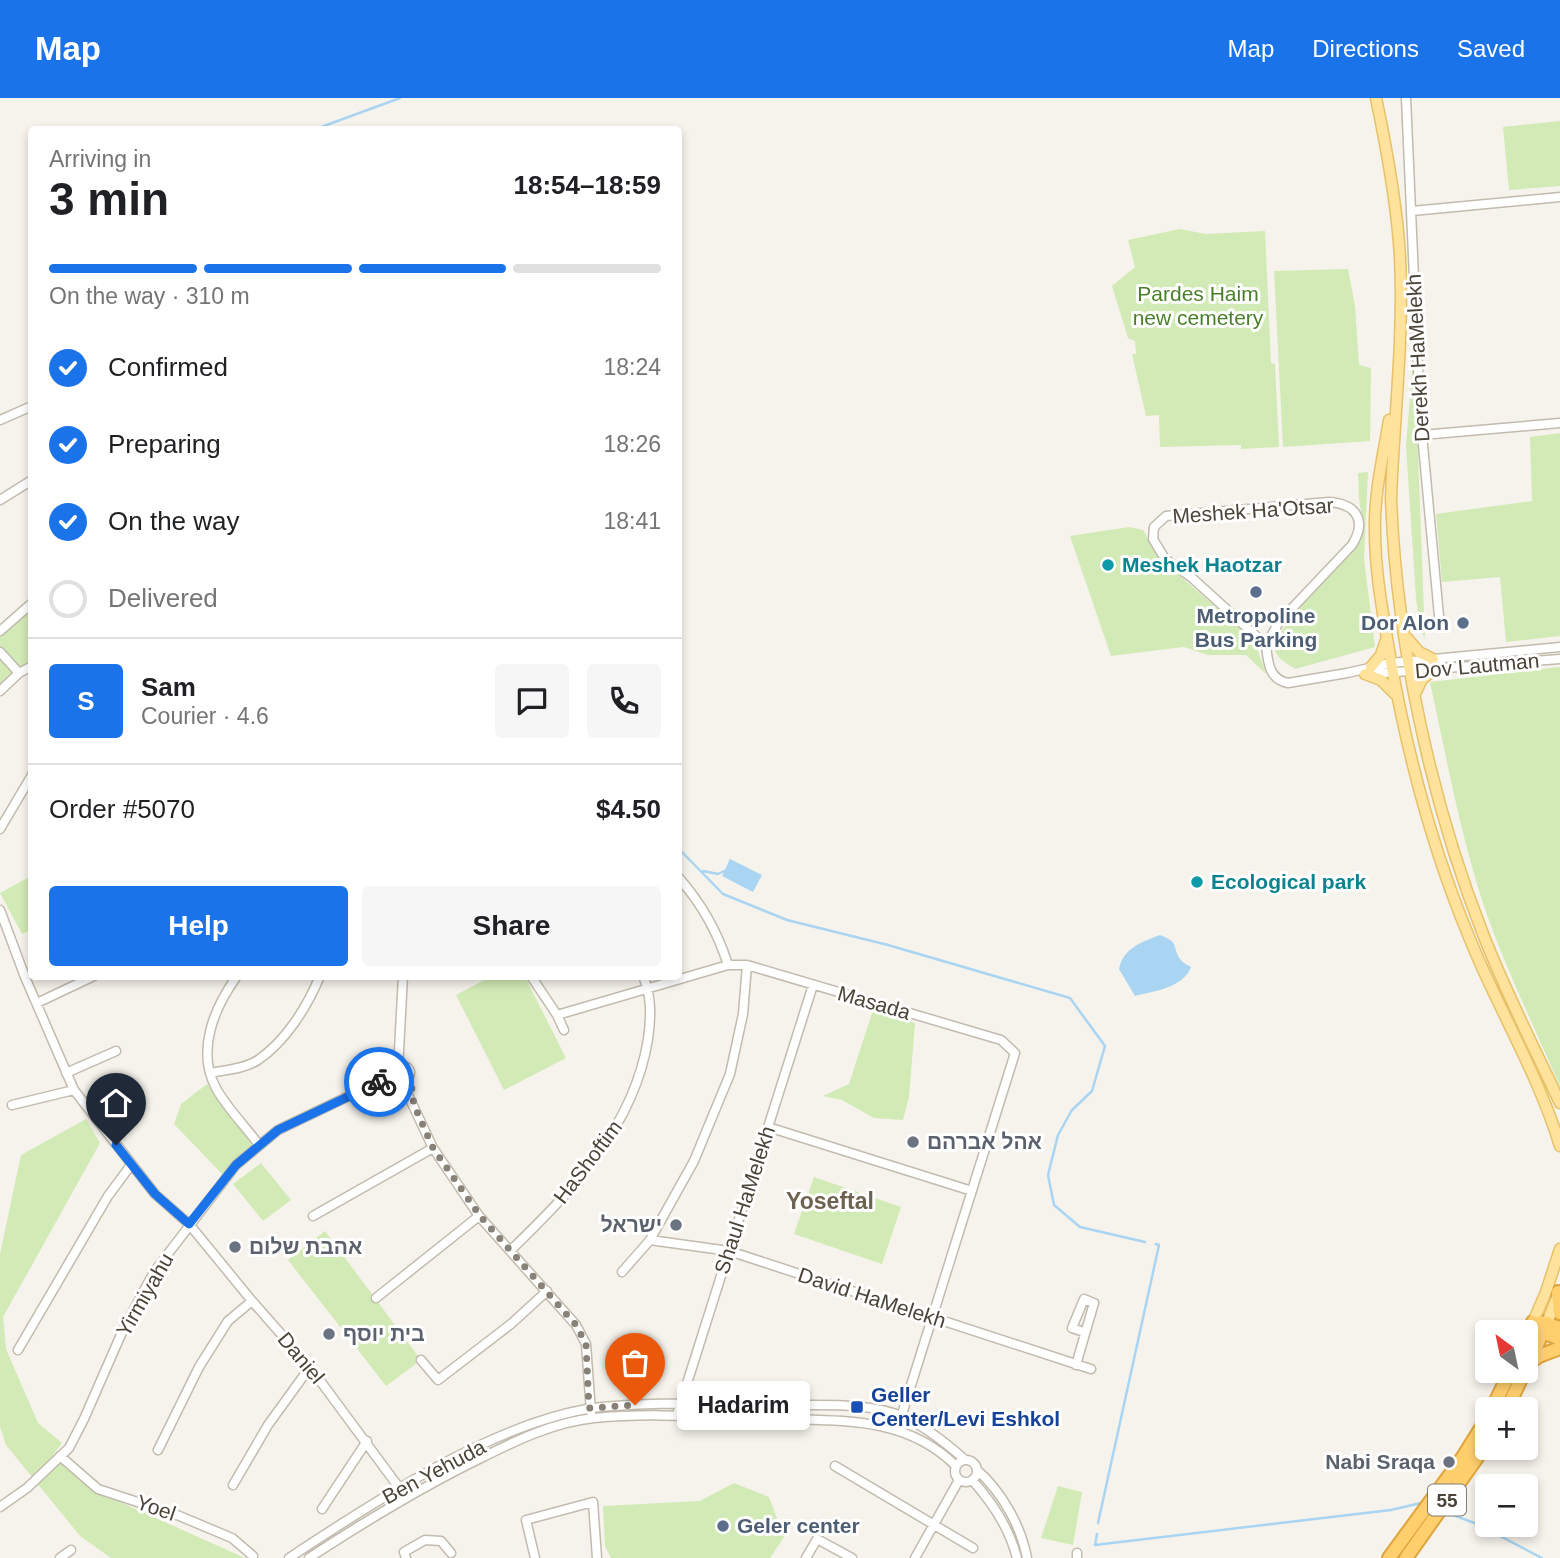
<!DOCTYPE html>
<meta charset="utf-8">
<style>
:root{--surface:#fff;--page:#f6f6f6;--text:#202124;--muted:#757577;--line:#e0e0e0;--accent:#1a73e8}
body{margin:0;font-family:Arial,"Noto Sans Hebrew",sans-serif;background:var(--page);color:var(--text);height:100vh;display:flex;flex-direction:column;font-size:26px;white-space:nowrap}
*{box-sizing:border-box;margin:0}
p{font-size:23px;color:var(--muted)}
.icon{flex:none;width:38px;height:38px;fill:none;stroke:currentColor;stroke-width:2;stroke-linecap:round;stroke-linejoin:round}
.map{position:relative;flex:1;overflow:hidden}
.panel{position:absolute;left:28px;top:28px;width:654px;height:854px;display:flex;flex-direction:column;background:var(--surface);border-radius:7px;box-shadow:0 4px 10px #0003}
.panel>*{flex:none}
.needle{width:46px;rotate:327deg}
.tools{position:absolute;left:1475px;top:1222px;display:grid;gap:14px}
.tools a{display:grid;place-items:center;width:63px;height:63px;border-radius:7px;background:var(--surface);box-shadow:0 4px 10px #0003;font-size:35px}
.pin{position:absolute;display:grid;place-items:center;width:60px;height:60px;color:#fff;margin:-72px -30px;border-radius:50% 50% 50% 0;rotate:-45deg;box-shadow:0 0 7px #0007}
.pin .icon{rotate:45deg}
.courier{position:absolute;display:grid;place-items:center;width:70px;height:70px;margin:-35px;border:5px solid #1a73e8;border-radius:50%;background:#fff;color:#222;box-shadow:0 2px 9px #0007}
.bubble{position:absolute;height:49px;border-radius:7px;background:var(--surface);box-shadow:0 4px 10px #0003;font-size:23px;font-weight:600;line-height:49px;text-align:center}
.headline em{font-style:normal;font-weight:600}
.headline div{display:flex;flex-direction:column-reverse}
.headline{display:flex;align-items:center;justify-content:space-between;height:119px;padding:0 21px}
h1{font-size:46px;font-weight:600;line-height:52px}
.bar{display:grid;grid-template-columns:repeat(4,1fr);gap:10px 7px;align-content:center;height:84px;padding:0 21px}
.bar i{height:9px;border-radius:5px;background:var(--line)}
.bar .current{background:var(--accent)}
.bar p{grid-column:span 4}
.line{display:flex;align-items:center;gap:18px;padding:0 21px;border-top:2px solid var(--line)}
.line div{flex:1}
.round{display:grid;place-items:center;flex:none;width:74px;height:74px;border-radius:7px;background:var(--page)}
ol{padding:0 21px;list-style:none}
li{display:flex;align-items:center;gap:21px;height:77px}
li p{margin-inline-start:auto}
li .icon{padding:7px;border-radius:50%;background:var(--accent);color:#fff;stroke-width:4}
li:last-child{color:var(--muted)}
li i{width:38px;height:38px;border:4px solid var(--line);border-radius:50%}
.cta{display:flex;gap:14px;margin-top:auto;padding:14px 21px}
.cta a{flex:1;height:80px;border-radius:7px;background:var(--accent);color:#fff;font-size:28px;font-weight:600;line-height:80px;text-align:center}
.cta a+a{background:var(--page);color:var(--text)}
header{display:flex;align-items:center;gap:42px;box-sizing:border-box;height:98px;padding:0 35px;background:var(--accent);color:#fff}
header strong{font-size:33px}
nav{display:flex;gap:38px;margin-inline-start:auto;font-size:24px}
.map>svg:first-child{display:block}
</style>
<header>
<strong>Map</strong>
<nav><a>Map</a><a>Directions</a><a>Saved</a></nav>
</header>
<div class="map">
<svg width="1560" height="1460" viewBox="0 0 1560 1460">
<rect width="100%" height="100%" fill="#f6f3ec"/>
<!-- green -->
<path fill="#d2eab5" d="M1560,23V88L1509,92L1503,29Z
M1180,131L1206,136L1265,133L1271,265L1275,266L1279,349L1241,351V347L1160,349L1159,317L1146,318L1132,256H1136L1135,243L1128,240L1112,188L1135,169L1128,142Z
M1348,171L1355,208L1359,267L1371,270L1370,343L1283,349L1274,173Z
M1414,250L1425,541L1420,529L1416,500L1406,348Z
M1560,335V538L1506,544L1500,479L1442,484L1436,416L1532,403L1530,339Z
M1368,374L1364,461L1375,549L1295,571C1288,566 1278,561 1275,553C1268,531 1350,465 1361,439C1366,427 1362,419 1360,408C1358,397 1359,386 1358,375Z
M1129,429L1143,432L1159,460L1254,542L1266,576L1246,557H1208L1184,549L1111,558L1070,438Z
M31,512V562L0,590V537Z
M1560,569V989C1534,927 1503,866 1482,802C1459,731 1446,657 1430,584Z
M31,778V832L22,836L0,795Z
M492,878L525,879L566,960L504,992L456,897Z
M873,912L915,925L909,999L903,1022L874,1020L842,1002L823,998L849,986Z
M207,986L252,1047L222,1076L174,1026L181,1006Z
M86,1021L100,1045L3,1219L6,1251L38,1325L62,1345L53,1357L120,1404L245,1460H111L80,1438L6,1347L0,1329V1156L21,1057Z
M261,1065L291,1102L263,1123L233,1086Z
M814,1079L901,1109L882,1166L794,1136Z
M325,1133L421,1262L386,1288L288,1162Z
M734,1385L769,1399L784,1439L770,1460H611L605,1448L603,1408L700,1403Z
M1058,1388L1082,1394L1073,1447L1041,1440Z"/>
<!-- water -->
<path fill="#a9d4f2" d="M730,761L762,777L753,794L722,778Z
M1160,837C1181,845 1171,849 1181,862C1184,866 1188,867 1191,869C1183,890 1154,893 1135,898L1119,871C1123,850 1142,844 1160,837Z"/>
<g fill="none" stroke-linecap="round" stroke-linejoin="round">
<!-- stream -->
<path stroke="#a9d4f2" stroke-width="2.5" d="M313,32L400,0
M679,751L723,796L787,822L888,847L1070,900L1105,948L1092,993L1072,1012L1058,1037L1048,1077L1054,1107L1080,1129L1145,1144
M703,773L718,776L724,773
M1453,1417L1477,1426L1542,1460
M1098,1425L1159,1147L1156,1146
M1097,1436L1095,1447L1391,1412L1425,1404"/>
<!-- minor casing -->
<g stroke="#c2bbae" stroke-width="11">
<path id="minor" d="M1406,0L1420,315L1439,518
M1412,113L1560,99
M0,322L32,308
M1422,337L1560,325
M0,402L32,382
M1329,404C1357,406 1367,423 1352,447L1279,524L1266,547L1191,479L1165,461L1153,441L1154,429L1166,418Z
M0,533L32,505
M1266,547C1268,563 1268,581 1288,585L1347,575L1391,565L1560,549
M0,554L19,575
M1371,576L1560,561
M0,593L19,575L32,568
M0,731L32,677
M679,780C701,805 718,835 728,867
M0,812L25,879L74,992L155,1096L189,1126L252,1203L310,1269L406,1399
M237,878C214,910 196,953 216,990C226,1009 246,1029 259,1047
M531,878L557,917L564,932
M37,905L94,878
M557,917L728,867H747L1001,942L1015,955L897,1332
M396 975a7 7 0 1 1 14 0a7 7 0 1 1-14 0Z
M398,971L403,878
M66,975L116,953
M210,975C225,972 244,971 258,962C286,943 307,909 320,878
M400,980L433,1050L479,1118L576,1227L586,1246L591,1314
M12,1007L74,992
M768,1029L972,1093
M313,1118L433,1050
M650,1142L729,1153L1091,1271
M510,1153C571,1094 634,1029 648,941C651,920 652,899 643,878
M622,1174L650,1142L694,1063L730,976L743,916L747,867
M376,1200L479,1118
M18,1252L108,1098L131,1067
M421,1262L438,1282L511,1226L547,1193
M1076,1267L1094,1205L1084,1201L1072,1230L1084,1234
M677,1317L813,887
M158,1352L199,1269L228,1223L252,1203
M60,1358L98,1391L177,1417L232,1440L253,1458
M955 1373a11 11 0 1 1 22 0a11 11 0 1 1-22 0Z
M835,1368L973,1450
M977,1372C1002,1394 1021,1428 1027,1460
M972,1382C993,1405 1009,1429 1017,1460
M233,1387L268,1327L310,1269
M0,1409L27,1390L69,1350L84,1321L123,1232L154,1174L236,1067L278,1032L397,975
M322,1411L367,1343
M1077,1455V1460
M60,1460L71,1452
M289,1460C372,1405 489,1328 587,1311C600,1308 615,1308 629,1307C679,1304 728,1305 777,1307C818,1308 866,1303 904,1319C926,1329 946,1345 964,1361
M309,1460C364,1424 420,1390 479,1361C515,1343 554,1324 594,1320C656,1314 719,1320 781,1321C845,1323 906,1319 955,1367
M406,1460L404,1454L425,1442L441,1443L451,1455
M535,1460L526,1422L593,1404L597,1460
M806,1460L817,1441L852,1460
M915,1460L959,1382"/>
</g>
<!-- major casing -->
<g stroke="#e6c16a" stroke-width="13">
<path id="major" d="M1376,0C1387,52 1397,106 1400,159C1404,239 1394,320 1391,400C1396,542 1431,704 1483,836C1505,893 1534,949 1560,1005
M1389,322C1383,359 1374,396 1375,433C1375,477 1384,521 1391,564C1408,659 1432,750 1469,839C1497,909 1538,975 1560,1048
M1407,540L1419,554L1433,561
M1371,569L1381,557L1386,542
M1365,576L1381,582L1395,596
M1416,594L1422,581L1434,572
M1533,1224L1546,1194L1560,1151
M1547,1225L1557,1199"/>
</g>
<!-- highway casing -->
<g stroke="#e0a43c" stroke-width="16">
<path id="highway" d="M1558,1194L1560,1215
M1533,1224L1543,1234L1560,1241
M1540,1224L1560,1230
M1526,1239L1533,1224
M1529,1265L1539,1258L1560,1250
M1526,1271L1547,1225
M1492,1311L1511,1272
M1507,1311L1525,1272
M1389,1460L1463,1359L1488,1319
M1406,1460L1488,1344"/>
</g>
<!-- minor -->
<use href="#minor" stroke="#fff" stroke-width="8"/>
<!-- major -->
<use href="#major" stroke="#ffe39c" stroke-width="10"/>
<!-- highway -->
<use href="#highway" stroke="#ffcf6e" stroke-width="12"/>
</g>
<g fill="none" stroke-linecap="round" stroke-linejoin="round">
<!-- done -->
<path stroke="#878178" stroke-width="7" stroke-dasharray="0 12.6" d="M379,984L397,975L402,981L410,977L414,1007L433,1050L480,1118L576,1227L586,1246L589,1310L635,1307"/>
<!-- route -->
<path stroke="#1a73e8" stroke-width="9" d="M116,1047L155,1096L189,1126L236,1067L278,1032L379,984"/>
</g>
<!-- markers -->
<g fill="#0f9aa8" stroke="#fff" stroke-width="2.5">
<circle cx="1108" cy="467" r="7"/>
<circle cx="1197" cy="784" r="7"/>
</g>
<g fill="#5c6f8a" stroke="#fff" stroke-width="2.5">
<circle cx="1256" cy="494" r="7"/>
<circle cx="1463" cy="525" r="7"/>
<circle cx="723" cy="1428" r="7"/>
</g>
<g fill="#6b7280" stroke="#fff" stroke-width="2.5">
<circle cx="913" cy="1044" r="7"/>
<circle cx="676" cy="1127" r="7"/>
<circle cx="235" cy="1149" r="7"/>
<circle cx="329" cy="1236" r="7"/>
<circle cx="1449" cy="1364" r="7"/>
</g>
<rect fill="#1a4fb4" stroke="#fff" stroke-width="2.5" x="850" y="1302" width="14" height="14" rx="3.5"/>
<g text-anchor="middle" stroke-width="6" stroke-linejoin="round" paint-order="stroke">
<!-- shield labels -->
<rect fill="#fff" stroke="#817c74" stroke-width="2" x="1428" y="1386.5" width="38" height="31" rx="5"/>
<g font-size="19" font-weight="bold" fill="#4b4439">
<text x="1447" y="1409">55</text>
</g>
<!-- park labels -->
<g font-size="21" fill="#4a7f2a" stroke="#fff">
<text x="1198" y="203">Pardes Haim<tspan x="1198" dy="24">new cemetery</tspan></text>
</g>
<!-- street labels -->
<g font-size="21" fill="#4b4439" stroke="#fff">
<text transform="translate(1418 260) rotate(-93)" y="7">Derekh HaMelekh</text>
<text transform="translate(1253 413) rotate(-4)" y="7">Meshek Ha'Otsar</text>
<text transform="translate(1477 568) rotate(-5)" y="7">Dov Lautman</text>
<text transform="translate(874 905) rotate(16)" y="7">Masada</text>
<text transform="translate(588 1064) rotate(-53)" y="7">HaShoftim</text>
<text transform="translate(745 1102) rotate(-72)" y="7">Shaul HaMelekh</text>
<text transform="translate(145 1197) rotate(-60)" y="7">Yirmiyahu</text>
<text transform="translate(872 1200) rotate(18)" y="7">David HaMelekh</text>
<text transform="translate(301 1260) rotate(50)" y="7">Daniel</text>
<text transform="translate(434 1374) rotate(-28)" y="7">Ben Yehuda</text>
<text transform="translate(156 1410) rotate(19)" y="7">Yoel</text>
</g>
<!-- culture labels -->
<g font-size="21" font-weight="bold" fill="#0d838f" stroke="#fff" text-anchor="start">
<text x="1122" y="474">Meshek Haotzar</text>
<text x="1211" y="791">Ecological park</text>
</g>
<!-- service labels -->
<g font-size="21" font-weight="bold" fill="#4e5e75" stroke="#fff">
<text x="1256" y="525">Metropoline<tspan x="1256" dy="24">Bus Parking</tspan></text>
<text x="1449" y="532" text-anchor="end">Dor Alon</text>
<text x="737" y="1435" text-anchor="start">Geler center</text>
</g>
<!-- worship labels -->
<g font-size="21" font-weight="bold" fill="#5b616d" stroke="#fff" text-anchor="start">
<text x="927" y="1051">אהל אברהם</text>
<text x="662" y="1134" text-anchor="end">ישראל</text>
<text x="249" y="1156">אהבת שלום</text>
<text x="343" y="1243">בית יוסף</text>
<text x="1435" y="1371" text-anchor="end">Nabi Sraqa</text>
</g>
<!-- transit labels -->
<g font-size="21" font-weight="bold" fill="#164399" stroke="#fff" text-anchor="start">
<text x="871" y="1304">Geller<tspan x="871" dy="24">Center/Levi Eshkol</tspan></text>
</g>
<!-- neighbourhood labels -->
<g font-size="23" font-weight="bold" fill="#6e6250" stroke="#fff">
<text x="830" y="1111">Yoseftal</text>
</g>
</g>
</svg>
<div class="tools">
<a><svg class="needle" viewBox="-14 -14 28 28"><path d="M0-13l5 13h-10z" fill="#e53935"/><path d="M0 13l5-13h-10z" fill="#757577"/></svg></a>
<a>+</a>
<a>−</a>
</div>
<div class="pin" style="left:635px;top:1307px;background:#ea580c"><svg class="icon" aria-label="bag" viewBox="0 0 24 24"><path d="M5 8h14l-1 12H6zM9 8a3 3 0 0 1 6 0"/></svg></div>
<div class="pin" style="left:116px;top:1047px;background:#1f2937"><svg class="icon" aria-label="home" viewBox="0 0 24 24"><path d="M3 11l9-7 9 7M6 9v11h12V9"/></svg></div>
<div class="courier" style="left:379px;top:984px"><svg class="icon" aria-label="bike" viewBox="0 0 24 24"><circle cx="6" cy="16" r="4"/><circle cx="18" cy="16" r="4"/><path d="M6 16l4-8h5l3 8M10 8l3 8H6M13 5h3"/></svg></div>
<div class="bubble" style="left:677px;top:1283px;width:133px">Hadarim</div>
<section class="panel">
<div class="headline"><div><h1>3 min</h1><p>Arriving in</p></div><em>18:54–18:59</em></div>
<div class="bar"><i class="current"></i><i class="current"></i><i class="current"></i><i></i><p>On the way · 310 m</p></div>
<ol>
<li><svg class="icon" aria-label="check" viewBox="0 0 24 24"><path d="M5 12l5 5 9-10"/></svg>Confirmed<p>18:24</p></li>
<li><svg class="icon" aria-label="check" viewBox="0 0 24 24"><path d="M5 12l5 5 9-10"/></svg>Preparing<p>18:26</p></li>
<li><svg class="icon" aria-label="check" viewBox="0 0 24 24"><path d="M5 12l5 5 9-10"/></svg>On the way<p>18:41</p></li>
<li><i></i>Delivered</li>
</ol>
<div class="line" style="height:126px"><b class="round" style="background:var(--accent);color:#fff">S</b><div><b>Sam</b><p>Courier · 4.6</p></div><a class="round"><svg class="icon" aria-label="chat" viewBox="0 0 24 24"><path d="M4 5h16v11H9l-5 4z"/></svg></a><a class="round"><svg class="icon" aria-label="phone" viewBox="0 0 24 24"><path d="M5 4h4l2 5-3 2q2 4 5 5l2-3 5 2v4C11 20 4 13 5 4z"/></svg></a></div>
<div class="line" style="height:91px"><div>Order #5070</div><b>$4.50</b></div>
<div class="cta"><a>Help</a><a>Share</a></div>
</section>
</div>
